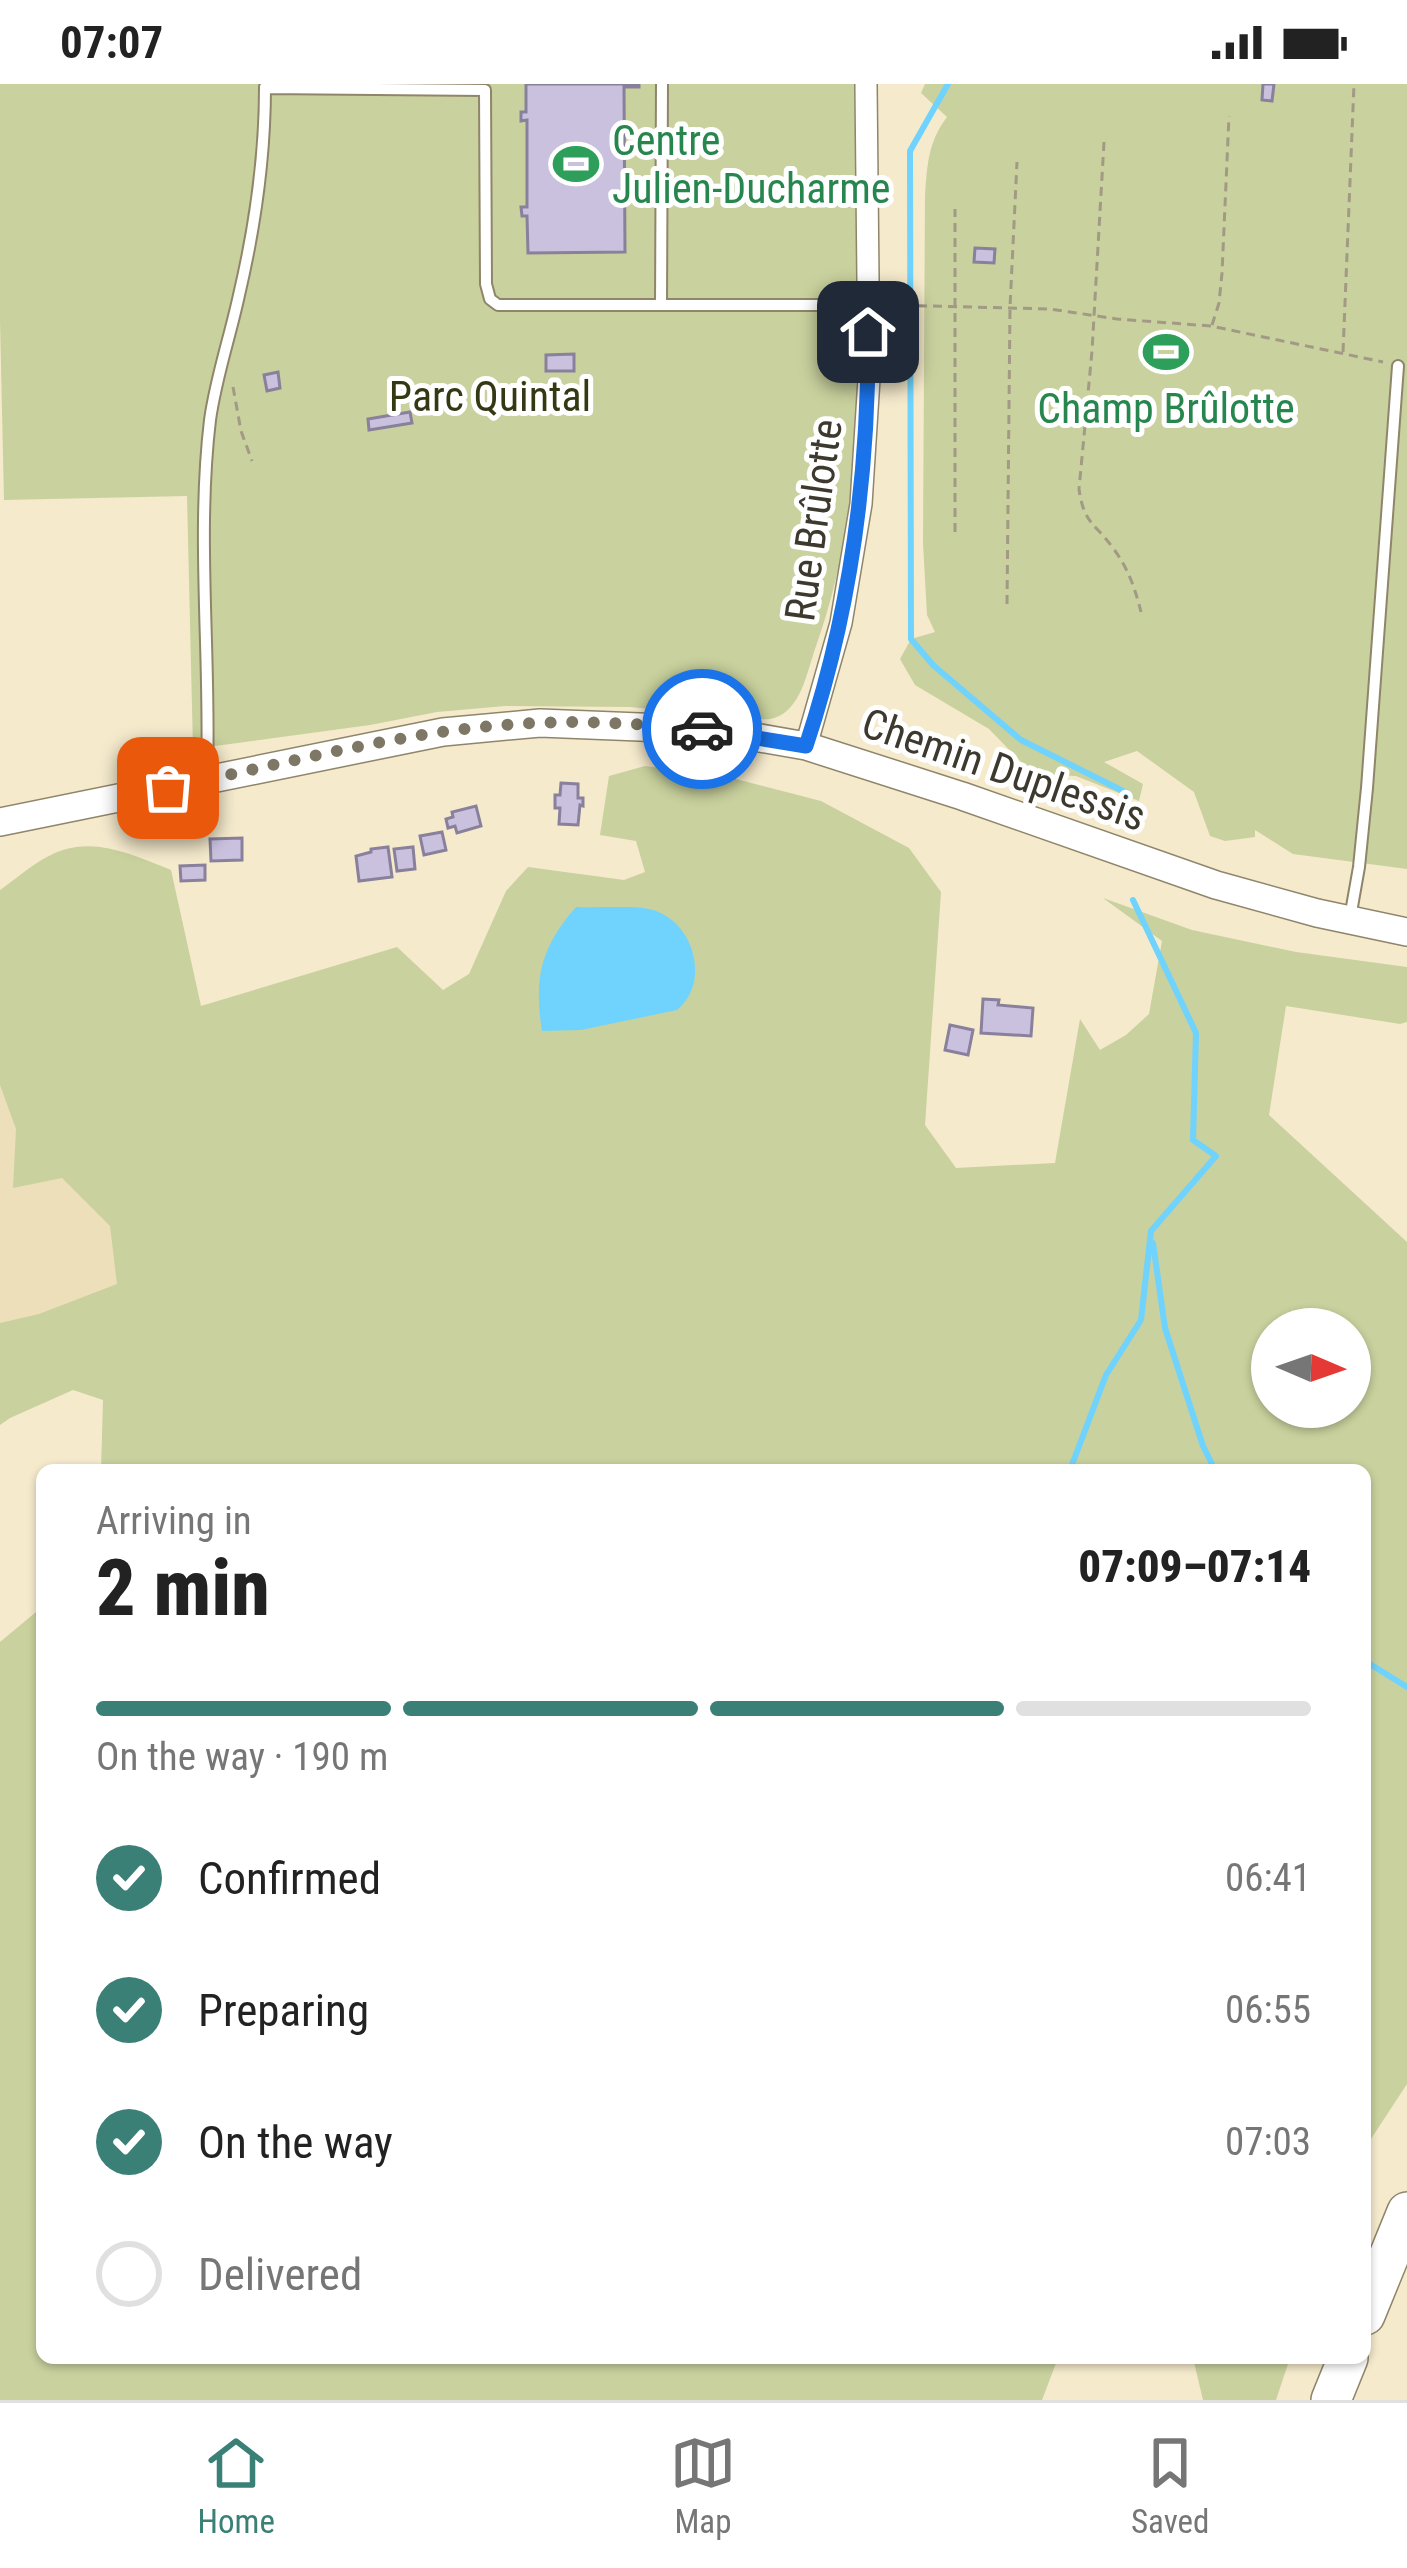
<!DOCTYPE html>
<meta charset="utf-8">
<style>
:root{--surface:#fff;--page:#f2f2f2;--text:#222;--muted:#767676;--line:#e0e0e0;--accent:#3a8076}
body{margin:0;font-family:"Roboto Condensed",sans-serif;background:var(--page);color:var(--text);height:100vh;display:flex;flex-direction:column;font-size:45px;white-space:nowrap}
*{box-sizing:border-box;margin:0}
p{font-size:39px;color:var(--muted)}
.icon{flex:none;width:66px;height:66px;fill:none;stroke:currentColor;stroke-width:2;stroke-linecap:round;stroke-linejoin:round}
.map{position:relative;flex:1;overflow:hidden}
.drawer{position:absolute;left:36px;top:1380px;width:1335px;height:900px;display:flex;flex-direction:column;background:var(--surface);border-radius:18px;box-shadow:0 3px 9px #0004}
.drawer>*{flex:none}
.needle{width:78px;rotate:92deg}
.fabs{position:absolute;left:1251px;top:1224px;display:grid;gap:24px}
.fabs a{display:grid;place-items:center;width:120px;height:120px;border-radius:50%;background:var(--surface);box-shadow:0 3px 9px #0004;font-size:60px}
.pin{position:absolute;display:grid;place-items:center;width:102px;height:102px;color:#fff;margin:-51px;border-radius:24px;box-shadow:0 6px 18px #0006}
.courier{position:absolute;display:grid;place-items:center;width:120px;height:120px;margin:-60px;border:9px solid #1a73e8;border-radius:50%;background:#fff;color:#222;box-shadow:0 3px 15px #0007}
.headline em{font-style:normal;font-weight:800}
.headline div{display:flex;flex-direction:column-reverse}
.headline{display:flex;align-items:center;justify-content:space-between;height:204px;padding:0 60px}
h1{font-size:78px;font-weight:800;line-height:90px}
.bar{display:grid;grid-template-columns:repeat(4,1fr);gap:18px 12px;align-content:center;height:144px;padding:0 60px}
.bar i{height:15px;border-radius:9px;background:var(--line)}
.bar .active{background:var(--accent)}
.bar p{grid-column:span 4}
ol{padding:0 60px;list-style:none}
li{display:flex;align-items:center;gap:36px;height:132px}
li p{margin-inline-start:auto}
li .icon{padding:12px;border-radius:50%;background:var(--accent);color:#fff;stroke-width:4}
li:last-child{color:var(--muted)}
li i{width:66px;height:66px;border:6px solid var(--line);border-radius:50%}
.status{display:flex;justify-content:space-between;align-items:center;height:84px;padding:0 60px;background:var(--surface);direction:ltr}
.status svg{height:33px;fill:currentColor}
.menu{display:flex;justify-content:space-around;align-items:center;height:168px;border-top:3px solid var(--line);background:var(--surface);font-size:33px;color:var(--muted)}
.menu a{display:grid;justify-items:center;gap:6px}
.menu .active{color:var(--accent)}
.map>svg:first-child{display:block}
</style>
<div class="status"><b>07:07</b><svg viewBox="0 0 49 12"><path d="M0 12V9h3v3zM5 12V6h3v6zM10 12V3h3v9zM15 12V0h3v12zM26 1h20v11H26zM47 4h2v5h-2z"/></svg></div>
<div class="map">
<svg width="1407" height="2316" viewBox="0 0 1407 2316">
<rect width="100%" height="100%" fill="#f5eacc"/>
<!-- built -->
<path fill="#eddfba" d="M118,959L161,1248L0,1258V963Z"/>
<!-- green -->
<path fill="#c9d19e" fill-rule="evenodd" d="M0,0H856C859,185 879,388 815,565C807,588 801,626 774,634C769,636 762,635 756,635L630,623L505,622L437,628L370,641L193,665L187,412L4,416L0,236Z
M925,0H1407V785L1293,770L1255,746V753L1225,757L1210,752L1194,708L1137,667L1104,678L1143,700L1139,717L1076,692L1033,690L989,645L915,601L900,575L911,555L935,548L927,531L923,459L925,112C927,82 928,58 947,33L921,9Z
M645,682L724,692L821,717L909,764L941,808L925,1041L956,1084L1055,1079L1080,935L1100,966L1126,951L1149,930L1162,857L1103,814L1192,846L1296,868L1407,883V938L1400,940L1286,922L1269,1031L1407,1158V2000L1365,2064V1386H101L103,1316L73,1306L10,1334L0,1341V1239L39,1230L117,1200L110,1142L62,1094L13,1104L16,1045L0,1001V806C16,795 31,781 49,772C90,750 131,770 171,786L201,922L397,863L443,906L469,890L506,807L528,783L624,796L645,788L636,757L600,751L609,692ZM1272,1245H1350V1323H1272Z
M42,1523V2274H1058L1042,2316H0V1558Z
M1193,2274H1290L1276,2316H1203Z"/>
<!-- water -->
<path fill="#6fd3fd" d="M576,823C593,824 639,821 653,826C694,838 711,898 677,926L581,946L542,947C534,895 540,864 576,823Z"/>
<g fill="none" stroke-linecap="round" stroke-linejoin="round">
<!-- stream -->
<path stroke="#6fd3fd" stroke-width="6" d="M948,0L910,67L911,555L933,581L1021,656L1129,710L1127,718
M1153,1159L1165,1244L1203,1362L1215,1386
M1070,1386L1106,1291L1141,1236L1151,1147L1216,1072L1193,1056L1196,949L1133,816
M1365,1577L1407,1603"/>
</g>
<!-- building -->
<path fill="#c9c1de" stroke="#89819c" stroke-width="3" d="M526,0H639V3H624L625,168L528,169L527,132H522L521,123H527V36L521,37V28H526Z
M1263,0H1274L1272,17L1262,16Z
M975,164L995,165L994,179L974,178Z
M574,270V287H546V271Z
M278,288L280,304L267,307L264,291Z
M410,328L412,339L369,346L368,335Z
M561,699L578,700V714H583V722L580,721L578,741L559,740L560,724H555V711H560Z
M476,722L481,742L457,749L455,742L448,744L446,735L453,733L452,728Z
M442,748L446,766L424,771L420,752Z
M242,754V776L211,777L210,755Z
M388,763L392,793L359,797L356,772L371,768V765Z
M413,763L415,785L397,787L394,765Z
M205,781V796L181,797L180,782Z
M983,915L999,916L998,921L1033,924L1031,952L981,949Z
M950,941L973,946L968,971L945,966Z"/>
<g fill="none" stroke-linecap="round" stroke-linejoin="round">
<!-- service casing -->
<g stroke="#8f856a" stroke-width="14">
<path id="service" d="M265,4L485,6L486,200L490,215L498,221H868
M661,221L662,0
M207,692C211,574 196,453 210,336C216,293 230,253 239,211C255,143 265,72 265,3
M1350,834L1359,783L1367,704L1398,282"/>
</g>
<!-- minor casing -->
<g stroke="#8f856a" stroke-width="24">
<path id="minor" d="M806,662L841,539L861,420L869,295L866,0"/>
</g>
<!-- tertiary casing -->
<g stroke="#8f856a" stroke-width="30">
<path id="tertiary" d="M0,738L443,648L540,639L714,646L806,662L962,712L1216,801L1317,829L1407,848"/>
</g>
<!-- motorway casing -->
<g stroke="#8f856a" stroke-width="42">
<path id="motorway" d="M1365,2231L1407,2128
M1331,2316L1348,2274"/>
</g>
<!-- path -->
<path stroke="#a29a84" stroke-width="3" stroke-dasharray="9 6" stroke-linecap="butt" d="M1104,58L1092,267L1079,405C1084,440 1094,438 1113,464C1128,484 1135,504 1141,528
M888,221L1050,225L1117,235L1211,242L1383,278
M1212,241L1219,219L1222,189L1229,32
M1343,268L1354,0
M233,303L241,347L252,377
M955,448V125
M1007,520L1010,223L1017,78"/>
<!-- service -->
<use href="#service" stroke="#fff" stroke-width="10"/>
<!-- minor -->
<use href="#minor" stroke="#fff" stroke-width="21"/>
<!-- tertiary -->
<use href="#tertiary" stroke="#fff" stroke-width="27"/>
<!-- motorway -->
<use href="#motorway" stroke="#fff" stroke-width="39"/>
</g>
<g fill="none" stroke-linecap="round" stroke-linejoin="round">
<!-- done -->
<path stroke="#7e7765" stroke-width="12" stroke-dasharray="0 21.6" d="M168,704C290,679 412,644 537,639C592,636 647,641 702,645"/>
<!-- route -->
<path stroke="#1a73e8" stroke-width="15" d="M702,645L806,662C851,527 869,390 868,248"/>
</g>
<!-- icons -->
<defs>
<g id="stadium-bare" transform="scale(3.6)"><path d="M0-5a6.5 5 0 1 0 0 10a6.5 5 0 1 0 0-10ZM-3.5-1.8h7v3.6h-7Z" fill="#2e9e5b" stroke="#fff" stroke-width="2.5" paint-order="stroke"/></g>
</defs>
<g fill-rule="evenodd">
<use href="#stadium-bare" x="576" y="80"/>
<use href="#stadium-bare" x="1166" y="268"/>
</g>
<g text-anchor="middle" stroke-width="10" stroke-linejoin="round" paint-order="stroke">
<!-- leisure labels -->
<g font-size="42" fill="#27864d" stroke="#fff" text-anchor="start">
<text x="612" y="71">Centre<tspan x="612" dy="48">Julien-Ducharme</tspan></text>
<text x="1166" y="339" text-anchor="middle">Champ Brûlotte</text>
</g>
<!-- park labels -->
<g font-size="42" fill="#343813" stroke="#fff">
<text x="490" y="327">Parc Quintal</text>
</g>
<!-- street labels -->
<g font-size="42" fill="#3e392e" stroke="#fff">
<text transform="translate(813 436) rotate(-82)" y="15">Rue Brûlotte</text>
<text transform="translate(1004 685) rotate(19)" y="15">Chemin Duplessis</text>
</g>
</g>
</svg>
<div class="fabs">
<a><svg class="needle" viewBox="-14 -14 28 28"><path d="M0-13l5 13h-10z" fill="#e53935"/><path d="M0 13l5-13h-10z" fill="#767676"/></svg></a>
</div>
<div class="pin" style="left:168px;top:704px;background:#ea580c"><svg class="icon" aria-label="bag" viewBox="0 0 24 24"><path d="M5 8h14l-1 12H6zM9 8a3 3 0 0 1 6 0"/></svg></div>
<div class="pin" style="left:868px;top:248px;background:#1f2937"><svg class="icon" aria-label="home" viewBox="0 0 24 24"><path d="M3 11l9-7 9 7M6 9v11h12V9"/></svg></div>
<div class="courier" style="left:702px;top:645px"><svg class="icon" aria-label="car" viewBox="0 0 24 24"><path d="M5 17H2v-5l4-1 3-4h7l3 4 3 1v5h-3M9 17h6M6 11h13"/><circle cx="7" cy="17" r="2"/><circle cx="17" cy="17" r="2"/></svg></div>
<section class="drawer">
<div class="headline"><div><h1>2 min</h1><p>Arriving in</p></div><em>07:09–07:14</em></div>
<div class="bar"><i class="active"></i><i class="active"></i><i class="active"></i><i></i><p>On the way · 190 m</p></div>
<ol>
<li><svg class="icon" aria-label="check" viewBox="0 0 24 24"><path d="M5 12l5 5 9-10"/></svg>Confirmed<p>06:41</p></li>
<li><svg class="icon" aria-label="check" viewBox="0 0 24 24"><path d="M5 12l5 5 9-10"/></svg>Preparing<p>06:55</p></li>
<li><svg class="icon" aria-label="check" viewBox="0 0 24 24"><path d="M5 12l5 5 9-10"/></svg>On the way<p>07:03</p></li>
<li><i></i>Delivered</li>
</ol>
</section>
</div>
<nav class="menu">
<a class="active"><svg class="icon" aria-label="home" viewBox="0 0 24 24"><path d="M3 11l9-7 9 7M6 9v11h12V9"/></svg>Home</a>
<a><svg class="icon" aria-label="map" viewBox="0 0 24 24"><path d="M3 6l6-2 6 2 6-2v14l-6 2-6-2-6 2zM9 4v14M15 6v14"/></svg>Map</a>
<a><svg class="icon" aria-label="saved" viewBox="0 0 24 24"><path d="M7 4h10v16l-5-4-5 4z"/></svg>Saved</a>
</nav>
